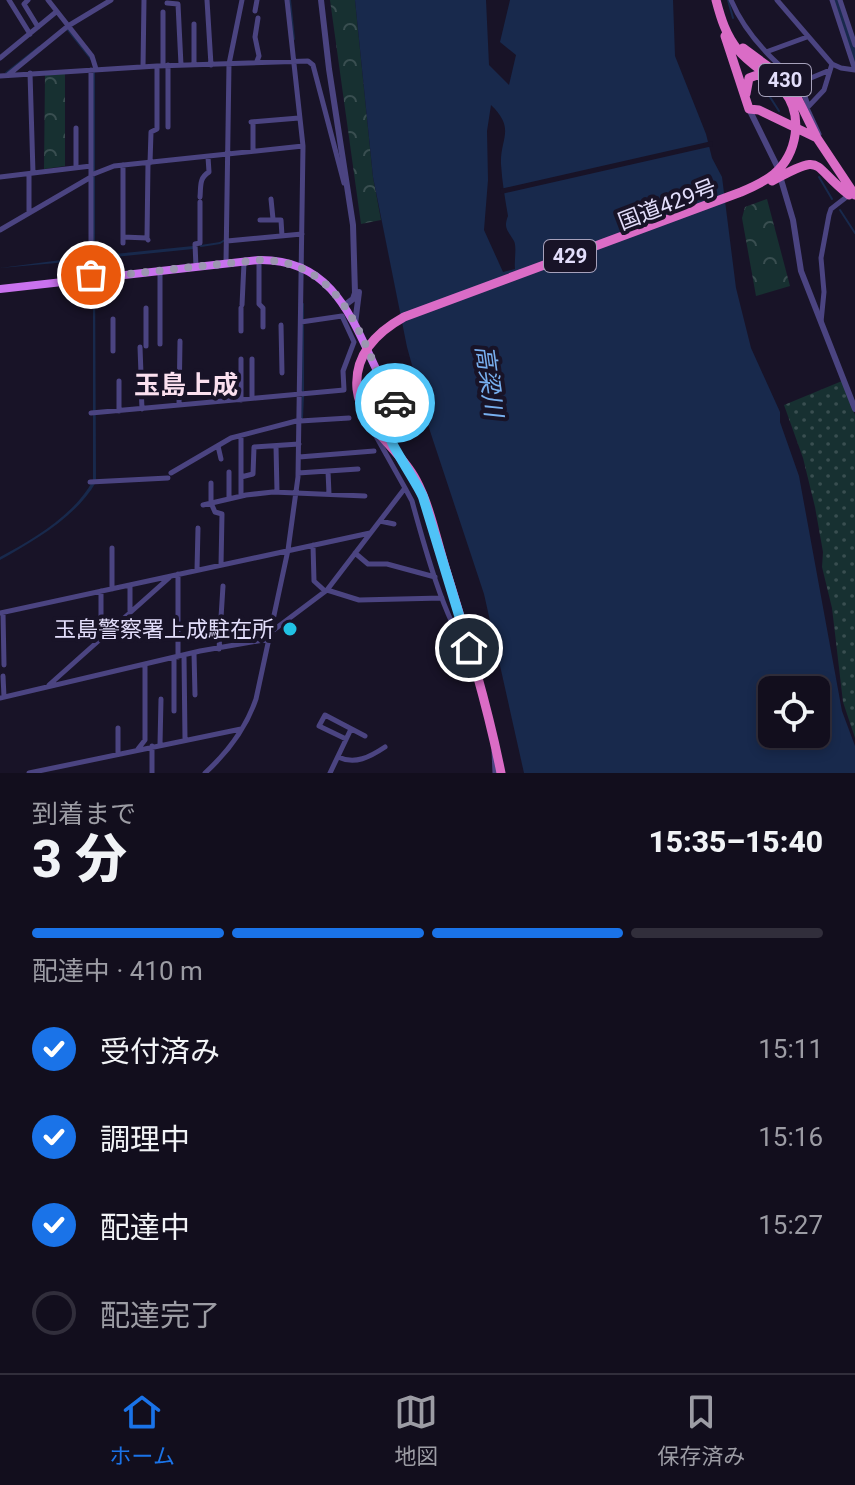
<!DOCTYPE html>
<html lang="ja">
<meta charset="utf-8">
<style>
:root{--surface:#120e1d;--page:#1f1c2a;--text:#f1f3f6;--muted:#9c9ca4;--line:#312e3b;--accent:#1a73e8}
body{margin:0;font-family:Roboto,"Noto Sans JP",sans-serif;background:var(--page);color:var(--text);height:100vh;display:flex;flex-direction:column;font-size:30px;white-space:nowrap}
*{box-sizing:border-box;margin:0}
p{font-size:26px;color:var(--muted)}
.icon{flex:none;width:44px;height:44px;fill:none;stroke:currentColor;stroke-width:2;stroke-linecap:round;stroke-linejoin:round}
.map{position:relative;height:773px;overflow:hidden}
.sheet{display:flex;flex-direction:column;background:var(--surface);flex:1}
.sheet>*{flex:none}
.tools{position:absolute;left:758px;top:676px;display:grid;gap:16px}
.tools a{display:grid;place-items:center;width:72px;height:72px;border-radius:12px;background:var(--surface);box-shadow:0 4px 12px #0003,0 0 0 2px var(--line);font-size:40px}
.pin{position:absolute;display:grid;place-items:center;width:68px;height:68px;color:#fff;margin:-34px;border:4px solid #fff;border-radius:50%;box-shadow:0 2px 8px #0007}
.courier{position:absolute;display:grid;place-items:center;width:80px;height:80px;margin:-40px;border:6px solid #4fc3f7;border-radius:50%;background:#fff;color:#222;box-shadow:0 2px 10px #0007}
.headline em{font-style:normal;font-weight:800}
.headline div{display:flex;flex-direction:column-reverse}
.headline{display:flex;align-items:center;justify-content:space-between;height:136px;padding:0 32px}
h1{font-size:52px;font-weight:800;line-height:60px}
.bar{display:grid;grid-template-columns:repeat(4,1fr);gap:12px 8px;align-content:center;height:96px;padding:0 32px}
.bar i{height:10px;border-radius:6px;background:var(--line)}
.bar .selected{background:var(--accent)}
.bar p{grid-column:span 4}
ol{padding:0 32px;list-style:none}
li{display:flex;align-items:center;gap:24px;height:88px}
li p{margin-inline-start:auto}
li .icon{padding:8px;border-radius:50%;background:var(--accent);color:#fff;stroke-width:4}
li:last-child{color:var(--muted)}
li i{width:44px;height:44px;border:4px solid var(--line);border-radius:50%}
.tab-bar{display:flex;justify-content:space-around;align-items:center;height:112px;border-top:2px solid var(--line);background:var(--surface);font-size:22px;color:var(--muted)}
.tab-bar a{display:grid;justify-items:center;gap:4px}
.tab-bar .selected{color:var(--accent)}
.map>svg:first-child{display:block}
</style>
<div class="map">
<svg width="855" height="773" viewBox="0 0 855 773">
<defs>
<pattern id="grass-dots" width="8" height="8" patternUnits="userSpaceOnUse" patternTransform="scale(2)"><rect width="8" height="8" fill="#173031"/><path d="M2 2h.1M6 6h.1" fill="none" stroke="#394e50" stroke-width="1.8" stroke-linecap="round"/></pattern>
<pattern id="park-crowns" width="20" height="18" patternUnits="userSpaceOnUse" patternTransform="scale(2)"><rect width="20" height="18" fill="#173031"/><path d="M2 6a3 3 0 1 1 6 0M12 15a3 3 0 1 1 6 0" fill="none" stroke="#394e50"/></pattern>
</defs>
<rect width="100%" height="100%" fill="#181327"/>
<!-- grass -->
<path fill="url(#grass-dots)" d="M842,381L855,415V738L843,702L832,608L822,567L823,552L815,507L803,458L784,405Z"/>
<!-- park -->
<path fill="url(#park-crowns)" d="M330,0H355L373,177L381,220L361,224Z
M65,73V166L44,169L45,74Z
M767,199L790,286L756,296L742,218L745,207Z"/>
<!-- water -->
<path fill="#18294c" fill-rule="evenodd" d="M355,0H486L489,65L509,85L516,55L500,42L510,0H673L675,56L706,134L712,158L722,177L736,288L751,348L780,412V422L799,476L842,711L855,746V773H524L484,594L430,431L407,347L373,177ZM491,105C516,129 500,138 501,164C502,181 505,199 508,216C503,229 508,230 514,241C517,247 514,261 515,269L503,272L484,230L488,180L487,131ZM772,690H816V734H772Z
M95,176V256L193,246V249L95,259L96,482C77,516 34,541 0,560V557C32,540 76,514 93,480V286L90,260L0,268L92,256L93,177Z"/>
<!-- pier -->
<path fill="#181327" d="M712,141L713,146L501,194L500,189Z"/>
<g fill="none" stroke-linecap="round" stroke-linejoin="round">
<!-- stream -->
<path stroke="#18294c" stroke-width="2" d="M290,0L294,39
M728,0L733,18
M68,30L91,59
M6,73L39,47
M94,73V171
M761,83L779,111
M819,177L832,199
M840,210L855,233
M201,246L220,243L225,240
M303,319V304
M303,391V325
M302,418L303,396"/>
<!-- river -->
<path stroke="#18294c" stroke-width="8" d="M835,0L855,58"/>
<!-- minor -->
<path stroke="#4b4481" stroke-width="5" d="M9,0L30,34
M28,0L24,4L38,27
M48,0L92,56L96,69
M207,0L211,65
M731,0C739,19 752,37 766,52C784,72 799,76 808,105
M777,0L832,64L841,68L855,70
M832,0L855,70
M840,0L855,45
M167,3L178,4L181,65
M255,11L257,0
M766,52L807,37
M0,58L56,12
M257,61L259,56L255,37L258,18
M194,65V24
M163,66V12
M143,67L144,0
M91,70V278
M30,73L33,173
M8,75L68,26L111,0
M0,76L157,66L308,61L313,65L344,183
M799,83L830,70
M251,122L299,118
M253,122V151
M168,127V65
M76,128V167
M819,134L807,108L824,90L832,64
M150,163L151,132L157,129V66
M29,174V213
M91,175L114,166L303,146
M0,177L91,166
M200,197C201,186 199,178 209,172L208,157
M271,199L273,219
M260,220H281L282,236
M0,230L91,177
M123,237L147,238L148,240
M147,238L148,163
M227,241L302,234
M123,243V165
M259,261V304L263,308V327
M226,263L229,64L242,0
M196,267L195,244L200,243V202
M160,272V344
M242,305L244,263
M146,308V346
M821,322L824,292L821,258L829,215L831,209L849,195
M281,325L282,373
M241,331V308
M140,347L141,374
M113,351V319
M241,359V400
M252,359V398
M119,381V411
M141,385L142,409
M179,405L180,341
M91,413L344,390L343,371L354,342L342,316L301,322
M300,421L349,418
M241,436V477L253,474L254,447L299,444
M218,446L221,459
M276,446L277,492
M299,457L374,451
M328,471L329,494
M229,472V499
M171,473L231,438L300,420
M298,473L358,469
M241,477V496
M90,482L168,478
M211,483V503L215,512L222,514L221,565
M405,488L412,501C421,534 445,624 467,647
M203,505L246,495L273,492L365,496
M380,521L394,524
M313,545L314,581L325,591
M355,553L368,564H387L435,577
M197,570L198,528
M112,589V548
M327,590L359,600L442,598
M130,611V585
M0,613L370,533
M3,613L4,665
M271,632L327,590L405,488L372,429
M101,638V591
M219,649L223,586
M194,653L195,695
M184,656L185,739
M178,657V574
M3,676L4,697
M49,685L170,577
M0,698L200,651L269,639
M174,711V658
M346,739L319,726L325,715L365,736
M160,744L161,699
M152,746V773
M138,749L145,740V666
M494,751L495,773
M118,754V728
M338,757C355,765 370,757 385,747
M29,773L241,729
M205,773C228,752 246,728 256,699L288,550L298,477L303,146L287,0
M330,773L351,729"/>
<!-- tertiary -->
<path stroke="#4b4481" stroke-width="6" d="M321,0L329,69L353,225L355,293L353,299L345,305
M749,109L777,166L793,220L801,271L855,409
M355,324L359,292"/>
<!-- primary -->
<path stroke="#c972ee" stroke-width="8" d="M0,289L259,260C325,259 347,306 371,358C379,376 390,395 395,414L388,428L381,433
M393,447C390,432 402,424 399,409"/>
<!-- trunk -->
<path stroke="#da6cc6" stroke-width="9" d="M725,36L749,109
M743,48L777,73L794,91L816,136
M746,94L749,78L757,75L765,78
M749,109L759,110L817,138L855,195
M772,181C826,152 809,164 849,195
M364,396L371,412L378,418L384,417L387,412L384,388
M501,773C487,703 466,635 445,567C436,538 430,506 416,480C399,447 361,427 357,389C354,355 377,332 404,317L741,192C753,187 764,182 774,174C797,154 804,116 784,91C771,75 751,66 738,50C726,35 721,19 716,0"/>
</g>
<g fill="none" stroke-linecap="round" stroke-linejoin="round">
<!-- done -->
<path stroke="#9c97b1" stroke-width="8" stroke-dasharray="0 14.4" d="M91,275V278L259,260C341,260 360,335 388,396L395,403"/>
<!-- route -->
<path stroke="#4fc3f7" stroke-width="10" d="M395,403L400,416C399,425 391,430 391,440C392,446 418,485 423,497L469,648"/>
</g>
<!-- markers -->
<circle fill="#21c2e4" stroke="#181327" stroke-width="3" cx="290" cy="629" r="8"/>
<g text-anchor="middle" stroke-width="8" stroke-linejoin="round" paint-order="stroke">
<!-- shield labels -->
<g fill="#181327" stroke="#a6a1bb" stroke-width="2">
<rect x="759" y="64" width="52" height="32" rx="6"/>
<rect x="544" y="240" width="52" height="32" rx="6"/>
</g>
<g font-size="20" font-weight="bold" fill="#e3defb">
<text x="785" y="87">430</text>
<text x="570" y="263">429</text>
</g>
<!-- street labels -->
<g font-size="22" fill="#e3defb" stroke="#181327">
<text transform="translate(667 204) rotate(-21)" y="8">国道429号</text>
</g>
<!-- poi labels -->
<g font-size="22" fill="#e3defb" stroke="#181327" text-anchor="end">
<text x="274" y="637">玉島警察署上成駐在所</text>
</g>
<!-- water labels -->
<g font-size="24" font-style="italic" fill="#78afef" stroke="#181327">
<text transform="translate(489 381) rotate(82)" y="8">高梁川</text>
</g>
<!-- quarter labels -->
<g font-size="26" font-weight="bold" fill="#fbe0ef" stroke="#181327">
<text x="186" y="394">玉島上成</text>
</g>
</g>
</svg>
<div class="tools">
<a><svg class="icon" aria-label="locate" viewBox="0 0 24 24"><circle cx="12" cy="12" r="6"/><path d="M12 2v4M12 18v4M2 12h4M18 12h4"/></svg></a>
</div>
<div class="pin" style="left:91px;top:275px;background:#ea580c"><svg class="icon" aria-label="bag" viewBox="0 0 24 24"><path d="M5 8h14l-1 12H6zM9 8a3 3 0 0 1 6 0"/></svg></div>
<div class="pin" style="left:469px;top:648px;background:#1f2937"><svg class="icon" aria-label="home" viewBox="0 0 24 24"><path d="M3 11l9-7 9 7M6 9v11h12V9"/></svg></div>
<div class="courier" style="left:395px;top:403px"><svg class="icon" aria-label="car" viewBox="0 0 24 24"><path d="M5 17H2v-5l4-1 3-4h7l3 4 3 1v5h-3M9 17h6M6 11h13"/><circle cx="7" cy="17" r="2"/><circle cx="17" cy="17" r="2"/></svg></div>
</div>
<section class="sheet">
<div class="headline"><div><h1>3 分</h1><p>到着まで</p></div><em>15:35–15:40</em></div>
<div class="bar"><i class="selected"></i><i class="selected"></i><i class="selected"></i><i></i><p>配達中 · 410 m</p></div>
<ol>
<li><svg class="icon" aria-label="check" viewBox="0 0 24 24"><path d="M5 12l5 5 9-10"/></svg>受付済み<p>15:11</p></li>
<li><svg class="icon" aria-label="check" viewBox="0 0 24 24"><path d="M5 12l5 5 9-10"/></svg>調理中<p>15:16</p></li>
<li><svg class="icon" aria-label="check" viewBox="0 0 24 24"><path d="M5 12l5 5 9-10"/></svg>配達中<p>15:27</p></li>
<li><i></i>配達完了</li>
</ol>
</section>
<nav class="tab-bar">
<a class="selected"><svg class="icon" aria-label="home" viewBox="0 0 24 24"><path d="M3 11l9-7 9 7M6 9v11h12V9"/></svg>ホーム</a>
<a><svg class="icon" aria-label="map" viewBox="0 0 24 24"><path d="M3 6l6-2 6 2 6-2v14l-6 2-6-2-6 2zM9 4v14M15 6v14"/></svg>地図</a>
<a><svg class="icon" aria-label="saved" viewBox="0 0 24 24"><path d="M7 4h10v16l-5-4-5 4z"/></svg>保存済み</a>
</nav>
